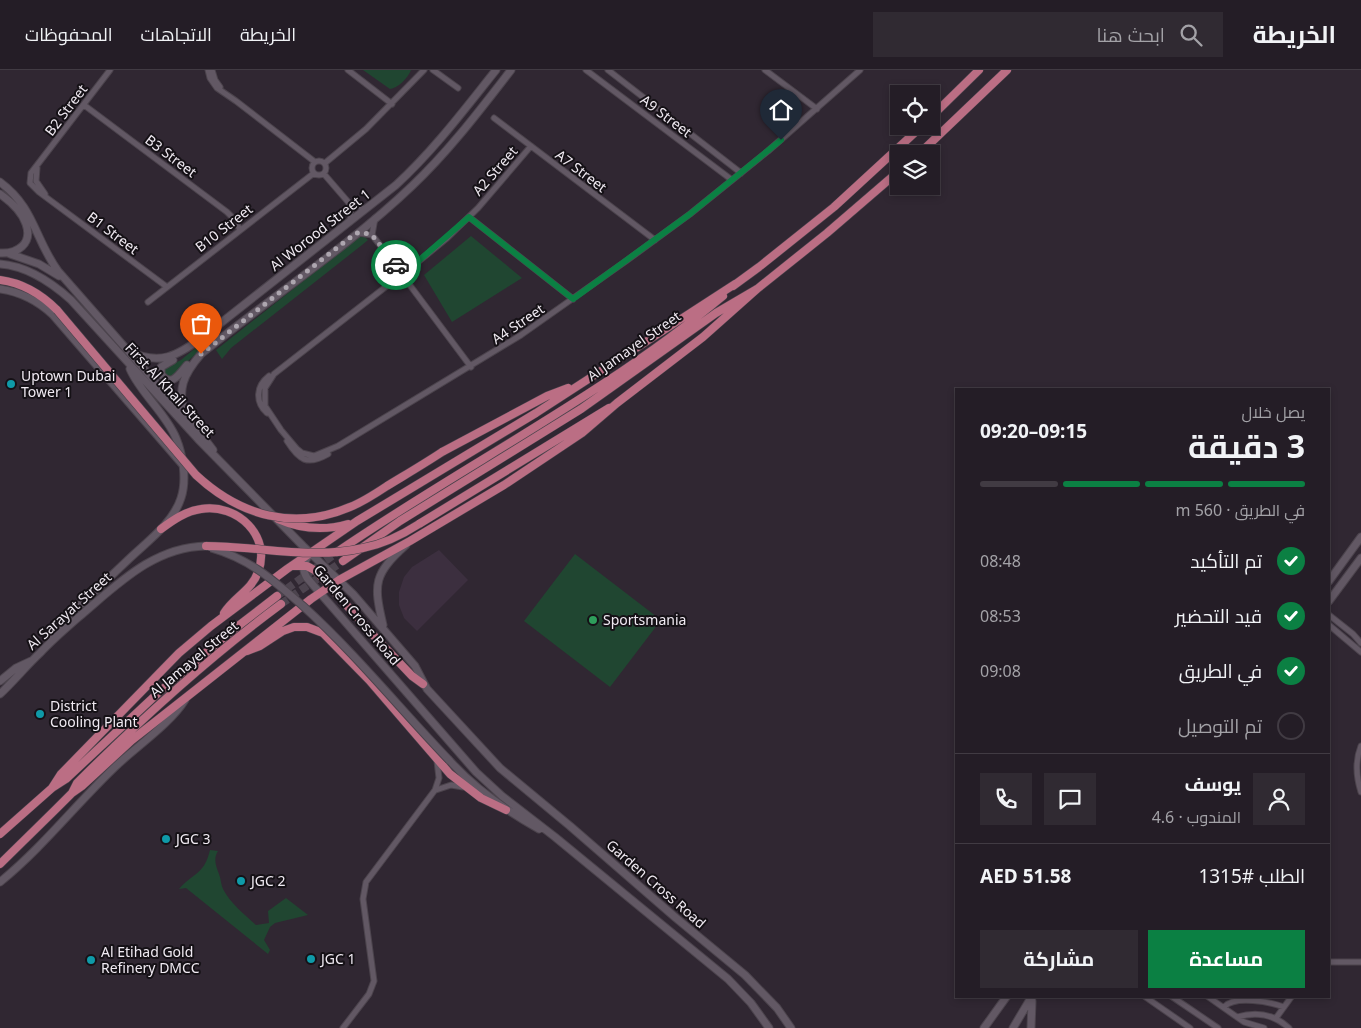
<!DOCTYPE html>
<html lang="ar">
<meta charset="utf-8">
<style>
:root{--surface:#241d26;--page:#302a32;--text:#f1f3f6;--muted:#a3a2a7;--line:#413b43;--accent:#0b8043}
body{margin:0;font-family:"Noto Sans",Cairo,sans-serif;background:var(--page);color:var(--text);direction:rtl;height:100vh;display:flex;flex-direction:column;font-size:19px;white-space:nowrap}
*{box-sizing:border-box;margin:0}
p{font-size:16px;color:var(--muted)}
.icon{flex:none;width:28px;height:28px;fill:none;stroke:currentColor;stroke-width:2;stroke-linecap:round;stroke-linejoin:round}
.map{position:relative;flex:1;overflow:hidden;direction:ltr}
.panel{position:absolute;left:955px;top:318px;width:375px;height:610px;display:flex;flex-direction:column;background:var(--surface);border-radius:0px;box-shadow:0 2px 8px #0003,0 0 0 1px var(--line);direction:rtl}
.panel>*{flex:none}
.buttons{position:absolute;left:890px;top:15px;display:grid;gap:10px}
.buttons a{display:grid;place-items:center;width:50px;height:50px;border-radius:0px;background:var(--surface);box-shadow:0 2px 8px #0003,0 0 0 1px var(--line);font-size:25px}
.pin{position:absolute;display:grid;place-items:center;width:42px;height:42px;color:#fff;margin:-51px -21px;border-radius:50% 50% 50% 0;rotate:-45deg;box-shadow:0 0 5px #0007}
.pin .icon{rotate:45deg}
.courier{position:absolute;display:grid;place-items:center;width:50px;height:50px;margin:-25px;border:4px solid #0b8043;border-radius:50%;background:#fff;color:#222;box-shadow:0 1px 6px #0007}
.head em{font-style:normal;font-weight:700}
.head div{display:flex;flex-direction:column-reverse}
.head{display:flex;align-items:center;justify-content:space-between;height:85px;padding:0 25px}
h1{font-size:32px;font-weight:700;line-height:38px}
.bar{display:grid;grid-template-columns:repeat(4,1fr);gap:8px 5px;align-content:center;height:60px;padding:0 25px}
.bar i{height:6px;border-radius:4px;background:var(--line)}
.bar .current{background:var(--accent)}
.bar p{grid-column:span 4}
.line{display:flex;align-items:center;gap:12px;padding:0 25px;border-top:1px solid var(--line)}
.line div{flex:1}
.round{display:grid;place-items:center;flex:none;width:52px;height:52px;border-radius:0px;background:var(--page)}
ol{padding:0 25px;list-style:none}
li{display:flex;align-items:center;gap:15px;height:55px}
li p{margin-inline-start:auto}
li .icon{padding:5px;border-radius:50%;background:var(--accent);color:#fff;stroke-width:4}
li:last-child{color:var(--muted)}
li i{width:28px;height:28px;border:2px solid var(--line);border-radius:50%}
.cta{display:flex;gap:10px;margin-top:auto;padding:10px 25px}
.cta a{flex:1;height:58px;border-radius:0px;background:var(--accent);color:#fff;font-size:20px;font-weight:700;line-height:58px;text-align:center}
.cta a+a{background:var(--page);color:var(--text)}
header{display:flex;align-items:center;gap:30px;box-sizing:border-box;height:70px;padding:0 25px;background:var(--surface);border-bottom:1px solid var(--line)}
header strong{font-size:24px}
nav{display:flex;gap:28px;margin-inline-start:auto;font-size:18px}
.search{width:350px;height:45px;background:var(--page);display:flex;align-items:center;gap:12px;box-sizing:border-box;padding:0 18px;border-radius:0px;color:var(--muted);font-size:19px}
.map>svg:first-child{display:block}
</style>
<header>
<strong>الخريطة</strong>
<div class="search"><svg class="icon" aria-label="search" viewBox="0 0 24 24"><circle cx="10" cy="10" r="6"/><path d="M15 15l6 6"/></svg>ابحث هنا</div>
<nav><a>الخريطة</a><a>الاتجاهات</a><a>المحفوظات</a></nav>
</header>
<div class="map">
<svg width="1361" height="958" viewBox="0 0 1361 958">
<rect width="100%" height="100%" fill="#302732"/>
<!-- built -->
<path fill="#3c2f3f" d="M439,480L468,510L417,561L404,548L399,535V522L404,507L412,497Z"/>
<!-- green -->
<path fill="#204631" d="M363,0H411C408,8 398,18 390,19Z
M363,165L368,170L362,175L231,278L222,289L216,280L345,178V176L356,167Z
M471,166L522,208L452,252L424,205Z
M204,271L207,275L190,289L174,308L166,309L163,300L165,298L181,290Z
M575,484L661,550L610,617L524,551Z
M210,780L218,781C213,789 216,796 219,804C221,809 221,815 223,819C231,834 244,844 256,855L269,853L268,841L286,828L308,845L275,853L270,857L264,870L270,880L268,884L186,818L179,819C194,802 204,805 210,780Z"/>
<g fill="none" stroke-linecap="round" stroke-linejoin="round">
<!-- primary-tunnel -->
<path stroke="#4d444f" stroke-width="8" stroke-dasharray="8 4" stroke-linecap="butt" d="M277,526L336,483
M281,534L343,491"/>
<!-- street casing -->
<g stroke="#4c444d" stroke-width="7">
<path id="street" d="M110,0L31,103L30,113L39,122L167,217
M208,0L210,8L217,18L236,31L315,92
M212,0L215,10L220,17
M348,0L392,34
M433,0L458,18
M586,0L732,110
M608,0L741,103
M765,0L817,39
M84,35L227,142L235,150L240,160
M494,48L655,170
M312 98a7 7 0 1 1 14 0a7 7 0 1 1-14 0Z
M325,93L366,59L424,0
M37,98L36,111L45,124
M324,104L349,133L366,139
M349,133L351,139L350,152
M469,147L573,229
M359,163L372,165L399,199
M372,165L375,148
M395 204a7 7 0 1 1 14 0a7 7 0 1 1-14 0Z
M408,200L447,168L478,138L531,76
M397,208L274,304L265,318V336L281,360L297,379L302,383L314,386L338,376L521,265L626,191L690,144L768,81L860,0
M406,210L471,297
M148,232L314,103
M267,343C255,332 256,316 269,306
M287,371C299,390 307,396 328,384
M1329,545L1353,564L1361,573
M1329,555L1361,582
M1361,676C1355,691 1356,706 1361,722
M436,720L451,715L463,717
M1329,892H1361
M1144,926L1190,958
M1171,926L1218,958
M1207,926L1244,952L1264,958
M1224,937C1235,925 1270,932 1284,937
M1237,947C1257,941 1274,944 1289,958
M1276,948L1292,926
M343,958L369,924L374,911L363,829L366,812L435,720L439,708L437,691"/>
</g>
<!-- secondary casing -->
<g stroke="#4c444d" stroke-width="9">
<path id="secondary" d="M0,112C35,138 34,168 58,201L200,363L213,380
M0,124C10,131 22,142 26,154C33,174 17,184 0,183
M10,184L39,194L59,206
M0,194C27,196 51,212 71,230L198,369L303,476L353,524L415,596L427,619L500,698L570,756L676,848L745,905L777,938L791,958
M0,219C21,222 37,230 53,245L182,394
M128,281C160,296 177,286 203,267L396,115C434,80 464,40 496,0
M173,290L161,297V304C171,319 180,303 187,295
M185,346C177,319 183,305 201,284C270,228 348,177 412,116C449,81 480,40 511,0
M310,483C304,492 301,498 307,508L476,702L502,726L555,767L728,909L751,933L769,958
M1329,511L1361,467
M1329,531L1361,488
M383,555C373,513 374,504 406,475
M51,571L59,557L69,545C90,526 110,507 130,488C148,471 173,453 181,428C187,410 183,385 176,368C165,342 141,324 130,299
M0,611L16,598L31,591
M0,624C14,611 26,596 40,583C55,567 72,553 88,539C123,509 157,477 206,476
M449,690C475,719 505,740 539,759
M0,812C43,777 76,734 116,696C136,677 171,653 185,630
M984,958L1007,926
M1013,958L1032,926
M1031,958L1032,931"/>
</g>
<!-- primary casing -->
<g stroke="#4c444d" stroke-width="9">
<path id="primary" d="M931,47L979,0
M919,84L1007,0
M0,210C23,213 41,224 57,240
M733,216L759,197L834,137L922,56
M442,382L547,326L568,318
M278,449C301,459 324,461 348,454
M419,454L609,338
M161,459C173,450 186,441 201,439C237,433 272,466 258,502C252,520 234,527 224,543
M337,482C464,395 604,325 723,226
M343,491L400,451L581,339L716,243L757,219L827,163L899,101
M293,496H307L316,501L375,567L412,606L423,614
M247,581L260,576L283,561L294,557H307L323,563L369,610L450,704L481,728L506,740
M52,718L61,704L179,583L211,556L287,499L357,451L536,343L735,214
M72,723L82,716L132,670L311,529L339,510L410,471L504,415L582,363L617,333L703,267L757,219
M0,764L52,718L66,709L157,624L229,563L277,526
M0,794L56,739L72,723L77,713C141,649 208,588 281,534"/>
</g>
<!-- street -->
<use href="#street" stroke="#625864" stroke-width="5"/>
<!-- secondary -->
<use href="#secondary" stroke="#625864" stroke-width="7"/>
<!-- primary -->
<use href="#primary" stroke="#bb6e84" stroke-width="8"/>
<!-- secondary-bridge casing -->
<g stroke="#4c444d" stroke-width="9" stroke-linecap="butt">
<path id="secondary-bridge" d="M211,478C250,489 273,510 303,536C356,584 400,639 449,690"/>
</g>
<!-- primary-bridge casing -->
<g stroke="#4c444d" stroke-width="9" stroke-linecap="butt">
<path id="primary-bridge" d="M57,240L196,405C240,446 294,461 350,437C363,432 375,424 387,416C405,405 424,394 442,382
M206,476C258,476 312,490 363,478C384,474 402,465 419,454"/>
</g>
<!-- secondary-bridge -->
<use href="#secondary-bridge" stroke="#625864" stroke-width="7"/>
<!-- primary-bridge -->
<use href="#primary-bridge" stroke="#bb6e84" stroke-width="8"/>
</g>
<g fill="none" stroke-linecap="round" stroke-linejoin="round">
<!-- done -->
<path stroke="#ada6af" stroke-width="5" stroke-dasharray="0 9" d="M201,284L356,163H364L372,165L396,195"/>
<!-- route -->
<path stroke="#0b8043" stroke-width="6" d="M396,195L398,199L396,203L397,208L401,211L406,210L409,205L408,200L469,147L573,229L690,144L781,70"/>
</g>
<!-- markers -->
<g fill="#0f9aa8" stroke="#151116" stroke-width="2">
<circle cx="11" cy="314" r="5"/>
<circle cx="40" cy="644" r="5"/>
<circle cx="166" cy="769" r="5"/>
<circle cx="241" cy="811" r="5"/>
<circle cx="311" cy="889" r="5"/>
<circle cx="91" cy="890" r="5"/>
</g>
<circle fill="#2e9e5b" stroke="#151116" stroke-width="2" cx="593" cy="550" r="5"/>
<g text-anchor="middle" stroke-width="4" stroke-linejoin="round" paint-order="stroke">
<!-- street labels -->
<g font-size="14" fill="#f0eaf2" stroke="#151116">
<text transform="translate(66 40) rotate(-53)" y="5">B2 Street</text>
<text transform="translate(666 46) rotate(37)" y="5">A9 Street</text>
<text transform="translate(171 86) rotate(37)" y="5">B3 Street</text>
<text transform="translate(495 101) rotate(-49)" y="5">A2 Street</text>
<text transform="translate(581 101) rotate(37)" y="5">A7 Street</text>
<text transform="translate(224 158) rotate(-38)" y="5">B10 Street</text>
<text transform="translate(320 160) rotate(-38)" y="5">Al Worood Street 1</text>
<text transform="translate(113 163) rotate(37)" y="5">B1 Street</text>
<text transform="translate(518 254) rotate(-34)" y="5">A4 Street</text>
<text transform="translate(634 276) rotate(-35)" y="5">Al Jamayel Street</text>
<text transform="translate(170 320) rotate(47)" y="5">First Al Khail Street</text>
<text transform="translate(69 541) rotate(-42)" y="5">Al Sarayat Street</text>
<text transform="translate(357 545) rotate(50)" y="5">Garden Cross Road</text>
<text transform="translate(194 589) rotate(-40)" y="5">Al Jamayel Street</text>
<text transform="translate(656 814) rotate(41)" y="5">Garden Cross Road</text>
</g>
<!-- poi labels -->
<g font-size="14" fill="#f0eaf2" stroke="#151116" text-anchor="start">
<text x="21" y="311">Uptown Dubai<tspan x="21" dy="16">Tower 1</tspan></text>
<text x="603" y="555">Sportsmania</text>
<text x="50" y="641">District<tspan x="50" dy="16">Cooling Plant</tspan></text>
<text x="176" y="774">JGC 3</text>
<text x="251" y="816">JGC 2</text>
<text x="101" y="887">Al Etihad Gold<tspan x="101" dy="16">Refinery DMCC</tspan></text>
<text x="321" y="894">JGC 1</text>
</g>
</g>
</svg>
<div class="buttons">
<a><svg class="icon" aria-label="locate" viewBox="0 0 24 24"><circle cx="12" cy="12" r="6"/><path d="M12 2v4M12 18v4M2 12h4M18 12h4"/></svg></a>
<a><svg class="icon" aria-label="layers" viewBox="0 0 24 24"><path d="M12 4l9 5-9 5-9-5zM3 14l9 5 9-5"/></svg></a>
</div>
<div class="pin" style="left:201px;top:284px;background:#ea580c"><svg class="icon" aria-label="bag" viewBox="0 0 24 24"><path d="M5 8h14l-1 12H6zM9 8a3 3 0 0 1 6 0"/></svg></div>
<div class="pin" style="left:781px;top:70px;background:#1f2937"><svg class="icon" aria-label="home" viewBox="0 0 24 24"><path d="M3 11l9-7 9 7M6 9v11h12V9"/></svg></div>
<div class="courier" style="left:396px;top:195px"><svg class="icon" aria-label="car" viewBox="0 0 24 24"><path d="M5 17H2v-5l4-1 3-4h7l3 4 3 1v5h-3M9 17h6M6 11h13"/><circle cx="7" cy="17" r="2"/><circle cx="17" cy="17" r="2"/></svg></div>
<section class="panel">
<div class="head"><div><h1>3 دقيقة</h1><p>يصل خلال</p></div><em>09:15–09:20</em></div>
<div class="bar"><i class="current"></i><i class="current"></i><i class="current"></i><i></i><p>في الطريق · 560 m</p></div>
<ol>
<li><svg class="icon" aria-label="check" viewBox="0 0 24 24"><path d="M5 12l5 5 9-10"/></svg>تم التأكيد<p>08:48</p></li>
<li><svg class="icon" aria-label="check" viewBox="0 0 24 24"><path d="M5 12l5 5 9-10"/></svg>قيد التحضير<p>08:53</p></li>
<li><svg class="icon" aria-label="check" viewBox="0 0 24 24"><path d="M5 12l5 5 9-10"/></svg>في الطريق<p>09:08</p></li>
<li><i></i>تم التوصيل</li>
</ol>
<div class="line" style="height:90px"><a class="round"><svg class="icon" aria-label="person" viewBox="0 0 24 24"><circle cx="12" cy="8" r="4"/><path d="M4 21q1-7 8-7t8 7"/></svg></a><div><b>يوسف</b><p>المندوب · 4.6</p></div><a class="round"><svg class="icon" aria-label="chat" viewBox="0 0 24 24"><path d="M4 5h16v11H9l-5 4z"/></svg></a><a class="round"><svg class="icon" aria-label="phone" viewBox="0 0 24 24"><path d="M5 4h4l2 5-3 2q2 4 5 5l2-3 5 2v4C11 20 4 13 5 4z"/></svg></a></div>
<div class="line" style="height:65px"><div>الطلب #1315</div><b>AED 51.58</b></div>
<div class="cta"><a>مساعدة</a><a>مشاركة</a></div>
</section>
</div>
